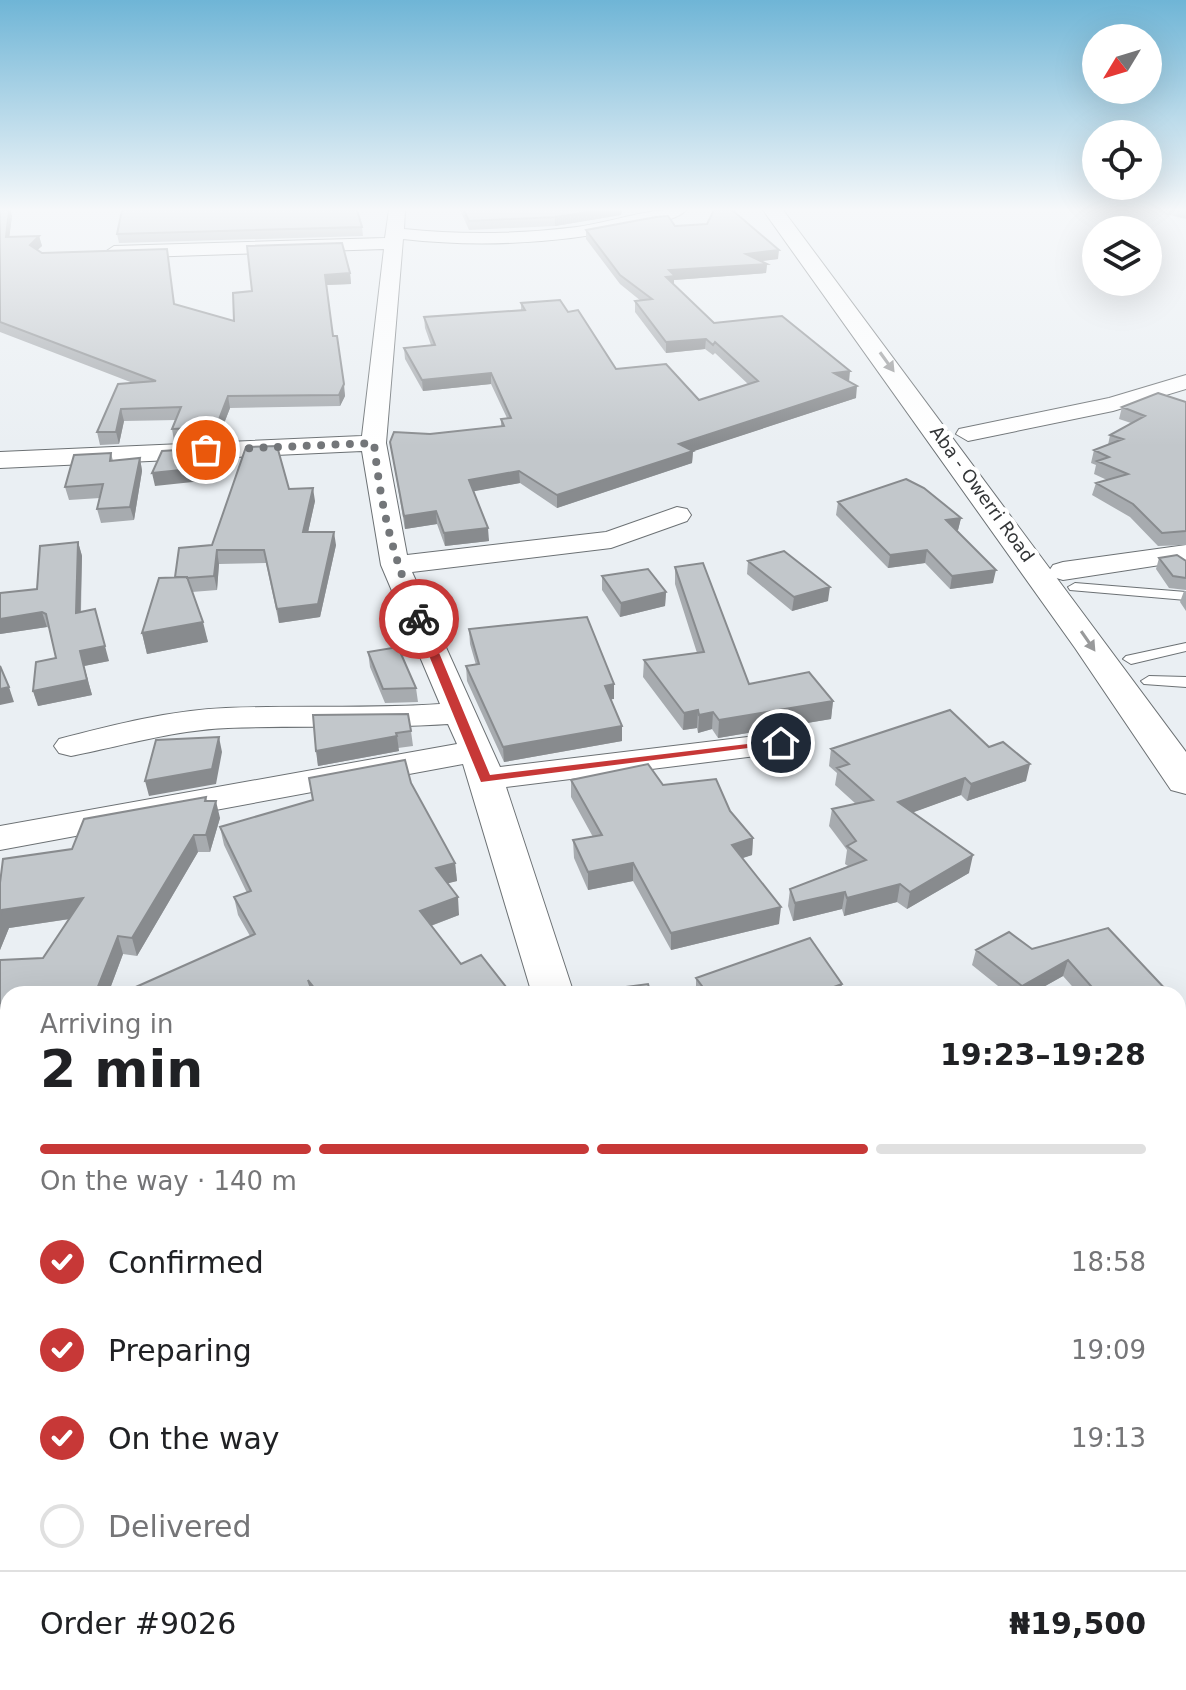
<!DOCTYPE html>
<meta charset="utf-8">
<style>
:root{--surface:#fff;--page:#f2f2f2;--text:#202124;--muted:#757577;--line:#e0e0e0;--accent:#c73837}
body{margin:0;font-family:"DejaVu Sans",sans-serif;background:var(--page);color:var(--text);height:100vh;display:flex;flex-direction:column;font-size:30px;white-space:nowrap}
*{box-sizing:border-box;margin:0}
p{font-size:26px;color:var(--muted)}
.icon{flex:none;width:44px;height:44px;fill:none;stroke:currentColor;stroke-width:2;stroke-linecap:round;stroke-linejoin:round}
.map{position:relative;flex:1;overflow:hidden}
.drawer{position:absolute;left:0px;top:986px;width:1186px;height:704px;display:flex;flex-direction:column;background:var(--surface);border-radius:24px 24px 0 0;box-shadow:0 8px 32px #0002}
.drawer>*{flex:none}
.needle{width:52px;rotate:232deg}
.fabs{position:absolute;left:1082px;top:24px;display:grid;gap:16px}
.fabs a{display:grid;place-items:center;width:80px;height:80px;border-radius:50%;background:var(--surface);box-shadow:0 8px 32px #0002;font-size:40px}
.pin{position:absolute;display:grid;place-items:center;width:68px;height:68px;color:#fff;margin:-34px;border:4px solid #fff;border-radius:50%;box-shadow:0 2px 8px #0007}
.courier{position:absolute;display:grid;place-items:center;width:80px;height:80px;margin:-40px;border:6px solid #c73837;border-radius:50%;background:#fff;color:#222;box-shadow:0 2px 10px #0007}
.overview em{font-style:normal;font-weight:800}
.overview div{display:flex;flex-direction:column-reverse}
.overview{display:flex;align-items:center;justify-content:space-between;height:136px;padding:0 40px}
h1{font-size:52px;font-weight:800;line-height:60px}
.bar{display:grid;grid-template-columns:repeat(4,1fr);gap:12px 8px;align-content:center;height:96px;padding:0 40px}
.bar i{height:10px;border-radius:6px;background:var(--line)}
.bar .active{background:var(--accent)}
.bar p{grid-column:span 4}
.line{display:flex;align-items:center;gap:20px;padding:0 40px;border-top:2px solid var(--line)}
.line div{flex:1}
ol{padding:0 40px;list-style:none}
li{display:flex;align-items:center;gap:24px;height:88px}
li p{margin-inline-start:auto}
li .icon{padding:8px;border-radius:50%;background:var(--accent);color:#fff;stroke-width:4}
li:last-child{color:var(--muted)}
li i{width:44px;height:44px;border:4px solid var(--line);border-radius:50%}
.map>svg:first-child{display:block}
</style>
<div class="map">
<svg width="1186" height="1690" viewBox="0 0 1186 1690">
<rect width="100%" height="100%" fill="#eaeff3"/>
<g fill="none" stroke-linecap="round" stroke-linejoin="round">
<!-- lane casing -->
<g stroke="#6c7174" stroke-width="2">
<path id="lane" d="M1075,583L1186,592V600L1070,590L1068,587Z
M1186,643V651L1131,664L1123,659L1126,656Z
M1149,676L1186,677V687L1144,684L1141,681Z"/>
</g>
<!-- street casing -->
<g stroke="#6c7174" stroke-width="2">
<path id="street" d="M389,210H405L404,229C461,235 520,234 577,227C613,222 651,207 686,210C677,220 655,223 641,226C563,243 483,248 403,239L386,443L407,555L606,532L677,507L687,509L691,515L687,521L611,548L412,572L500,767L781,733L793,736L798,743L793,750L781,753L506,787L574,994H532L463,764L0,850V826L457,744L448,724C374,729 301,725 228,728C175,730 122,746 71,756L59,753L54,746L59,739C113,725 171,710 226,708C298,705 368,709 440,704L381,565L362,451L0,468V452L362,436L384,249L114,258L105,252L114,246L385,238Z
M1186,375V389L1113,411L968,441L956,434L959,429L1109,398Z
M1186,545V561L1063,580L1053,577L1049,571L1053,565L1063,562Z
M0,1595L8,1598V1669L0,1666Z
M10,1682H79L82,1690H13Z
M736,1682H802L805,1690H739Z"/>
</g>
<!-- highway casing -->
<g stroke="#6c7174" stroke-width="2">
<path id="highway" d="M763,210H783L1186,752V794L1171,790L1075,648Z"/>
</g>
<!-- lane -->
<use href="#lane" fill="#fff" fill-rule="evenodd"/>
<!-- street -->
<use href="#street" fill="#fff" fill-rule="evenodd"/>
<!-- highway -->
<use href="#highway" fill="#fff" fill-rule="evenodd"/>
</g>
<!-- wall -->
<path fill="#a7abaf" d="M0,210L12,216L9,237L39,236L42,246L37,250L42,253L175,304L234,321L252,291L350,273L351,284L326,285L333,336L345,396L340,406L230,408L218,439L174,441L172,429L176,420L124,421L119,444L100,445L97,432L133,383L0,332Z
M460,210H622L621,215L555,226L469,230Z
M1166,210H1186V219L1165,214Z
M675,226L778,259L762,261L767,264L766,273L674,280V285L714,323L849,382L856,398L693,451L692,463L557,508L520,483L473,491L489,541L445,546L437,524L405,529L390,442L430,434L501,426V419L507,418L491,384L423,391L405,359L404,348L431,345L425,328L424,317L521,310V303L568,312L616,369L699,400L748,384L715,353L713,355L705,349L666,353L635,312V301H641L620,284L586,239V230Z
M362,227L363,236L119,243L117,234Z
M1186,402V545L1158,546L1130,517L1092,495L1096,483L1107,480L1094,474L1096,465L1091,463L1094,450L1108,445L1110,435L1131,423L1119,419L1122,407Z
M111,453L113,461L140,458L142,471L134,520L101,523L97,509L100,498L69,500L65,487Z
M289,489L315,501L308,532L336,545L320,617L279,623L266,563L219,564L217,590L192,592L208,642L147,654L142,633L175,577L212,545Z
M838,502L961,518L958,530L957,531L993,583L950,589L925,563L888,568L836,515Z
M78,542L82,556L81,612L109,661L84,666L92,695L38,706L33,691L56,658L49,628L47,627L0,634Z
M1159,558L1186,561V590L1169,588L1156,569Z
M748,561L828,601L792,611L747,574Z
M675,567L749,684L833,701L831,719L718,738L712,729L698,733L697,728L683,730L643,677L644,660L697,653L675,584Z
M602,576L666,592L665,606L620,617L602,590Z
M1184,591H1186V611L1180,602Z
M469,629L614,684V699H611L622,726V741L504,762L467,681L466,666L476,665L470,644Z
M368,652L416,688L418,702L385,703L370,667Z
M313,715L411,731L413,746L398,748L399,751L318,766Z
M831,749L1026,781L967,801L961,795L913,812L969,873L907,909L897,902L844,916L842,909L793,921L788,906L790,889L848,866L845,864L847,850L829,826L832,809L856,804L835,785L837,773L829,766Z
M309,778L411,783L455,863L457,881L447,883L459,915L431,926L461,964L506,987L507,994H120L250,936L238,915L234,897L247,893L224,845L220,827L313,800Z
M571,780L663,785L730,811L753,838L752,855L742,858L779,924L671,950L633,881L588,890L574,858L573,840L593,837L571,797Z
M206,797L207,801L220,818L210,852H198L137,956L123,954L108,994H8V1065H0V960L43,958L70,919L9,928L0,950V883L72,849Z
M1108,928L1170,994H1079L1063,976L1031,994H1008L972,965L976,950L1032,949Z
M696,978L840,994H696Z
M1186,1076V1106L1178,1095V1089L1183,1077Z
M0,1091L8,1094V1181L6,1180L0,1186Z
M832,1682H1178L1186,1690H836Z"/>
<!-- shaded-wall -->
<path fill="#888b8e" d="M9,210H11L12,216L8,247L6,237Z
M600,210H622L621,215L555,226V217Z
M39,236L42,246L32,255L30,245Z
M779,250L778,259L745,263L746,254Z
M767,264L766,273L674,280V286L666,277L669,270Z
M350,273L351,284L326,285L325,275Z
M706,339L705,349L666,353V342Z
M850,371L849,382L834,373Z
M491,373V384L423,391L422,380Z
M344,384L345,396L340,406L339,395Z
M857,386L856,398L679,456V444Z
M228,396L230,408L218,439L216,427Z
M121,409L124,421L119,444L116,432Z
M207,448L210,461L202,481L155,486L152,473Z
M693,451L692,463L557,508V495Z
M140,458L142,471L134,520L130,507Z
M519,471L520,483L470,492L469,480Z
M313,488L315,501L305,546L303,532Z
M436,511L437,524L405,529L404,516Z
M961,518L958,530L944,533L946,520Z
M488,528L489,541L445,546L444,533Z
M334,532L336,545L320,617L279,623L277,609Z
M78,542L82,556L80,627L76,613Z
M217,550L219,564L217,590L214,576Z
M927,550L925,563L888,568L890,555Z
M996,570L993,583L950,589L952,576Z
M830,587L828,601L792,611L794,597Z
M666,592L665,606L620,617L621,603Z
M42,612L47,627L0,634V619Z
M203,622L208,642L147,654L142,633Z
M105,646L109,661L84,666L92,695L38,706L33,691L80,651Z
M614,684V699L605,700V686Z
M9,687L14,702L0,705V689Z
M833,701L831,719L718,738L719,720Z
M698,710L697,728L683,730L684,713Z
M713,712L712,729L698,733L699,715Z
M622,726V741L504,762L503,747Z
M397,736L399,751L318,766L316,751Z
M219,737L222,752L216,784L149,796L145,781Z
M1030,764L1026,781L967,801L971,784Z
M965,778L961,795L895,819L898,802Z
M216,801L220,818L210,852L206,835Z
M194,835L198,852L137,956L132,938Z
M753,838L752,855L731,862L732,845Z
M973,855L969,873L907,909L910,892Z
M455,863L457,881L438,886L436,868Z
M633,863V881L588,890V872Z
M900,884L897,902L844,916L847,898Z
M845,892L842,909L793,921L795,903Z
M458,897L459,915L422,929L420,911Z
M83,898L89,916L9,928L0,950V916L2,910Z
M781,907L779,924L671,950V933Z
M118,936L123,954L108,994H95Z
M1068,960L1063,976L1031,994H1020L1022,986Z
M842,984L840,994H815Z
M506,987L507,994H491Z
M0,1168L6,1180L0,1186Z
M1186,1210V1222L1178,1226V1214Z
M1186,1295V1308L1178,1310V1297Z
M1186,1371V1385L1178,1389V1374Z
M8,1401V1432L0,1437V1407Z
M1186,1502V1516L1178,1519V1509L1182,1503Z"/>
<!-- building -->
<path fill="#c2c7cb" stroke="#888b8e" stroke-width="2" d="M0,210H9L6,237L39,236L30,245L42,253L167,249L174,304L234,321L233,293L252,291L247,246L342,243L350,273L325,275L333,336H337L344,384L339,395L228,396L216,427L172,429L181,407L121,409L116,432H97L118,384L156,381L0,322Z
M122,210H357L362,227L117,234Z
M464,210H600L555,217L469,221Z
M714,210H732L779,250L746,254L767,264L669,270L675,276L666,277L714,323L782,316L850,371L834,373L857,386L679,444L693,451L557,495L519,471L469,480L488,528L444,533L436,511L404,516L390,442L394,432L430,434L504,426L501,419L511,418L491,373L422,380L404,348L435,345L424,317L525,310L521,303L560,300L568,312L578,310L616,369L666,364L699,400L758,381L715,342L713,345L706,339L666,342L635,301L652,299L620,275L586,230L656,217L668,216L675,226L707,224Z
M1158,393L1186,402V531L1162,533L1133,504L1096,483L1128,474L1097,461L1109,457L1094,450L1123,439L1110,435L1145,416L1122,407Z
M277,446L289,489L313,488L303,532H334L318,604L277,609L264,550H217L214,576L187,578V577H175L179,548L212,545L246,447Z
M207,448L200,468L152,473L162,451Z
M111,453L110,461L140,458L130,507L97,509L103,484L65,487L74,455Z
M906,479L924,488L961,518L946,520L996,570L952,576L927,550L890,555L838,502Z
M78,542L76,613L95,609L105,646L80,651L87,680L33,691L36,662L56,658L46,614L42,612L0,619V593L37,589L40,546Z
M784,551L830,587L794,597L748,561Z
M1177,555L1186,561V578L1173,576L1159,558Z
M703,563L749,684L809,672L833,701L719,720L713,712L699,715L698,710L684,713L644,660L704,652L675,567Z
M648,569L666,592L621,603L602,576Z
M187,577L203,622L142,633L159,578Z
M587,617L614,684L605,686L622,726L503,747L466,666L479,664L469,629Z
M398,647L416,688L383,689L368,652Z
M0,666L9,687L0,689Z
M950,710L989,747L1003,742L1030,764L971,784L965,778L898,802L973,855L910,892L900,884L847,898L845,892L795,903L790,889L866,860L847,846L856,841L832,809L873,800L837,768L849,764L831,749Z
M408,714L411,731L396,733L397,736L316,751L313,715Z
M219,737L212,769L145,781L156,740Z
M405,760L411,783L455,863L436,868L458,897L420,911L461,964L481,955L506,987L491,994H319L308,980L313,994H229L228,990L221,991V994H120L255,934L234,897L251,891L220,827L313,800L309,778Z
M648,764L663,785L716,779L730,811L753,838L732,845L781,907L671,933L633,863L588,872L573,840L602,835L571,780Z
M206,797L205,801H216L206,835H194L132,938L118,936L95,994H8V1047H0V960L43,958L83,898L2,910L0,916V883L3,859L72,849L84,819Z
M1108,928L1170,994H1098L1068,960L1022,986L976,950L1009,932L1032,949Z
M810,938L842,984L815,994H708L696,978Z
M648,984L651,994H603L602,990Z
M0,1091L8,1094V1166L0,1163Z
M1179,1143L1186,1150V1210L1178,1214V1144Z
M1184,1229L1186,1232V1295L1178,1297V1230Z
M8,1325V1401L0,1407V1330Z
M1186,1341V1371L1178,1374V1345Z
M1186,1436V1502L1182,1503L1178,1497V1438Z
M1186,1576V1690H846L843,1682H1178V1579Z
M59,1682H330L333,1685L328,1690H65Z
M471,1682H557L576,1690H468Z"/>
<!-- one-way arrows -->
<defs><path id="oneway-solid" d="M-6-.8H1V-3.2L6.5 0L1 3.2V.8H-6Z" transform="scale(2)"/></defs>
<g fill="#999a9b">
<use href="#oneway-solid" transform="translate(887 362) rotate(54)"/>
<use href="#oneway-solid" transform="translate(1088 641) rotate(55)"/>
</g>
<!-- sky -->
<linearGradient id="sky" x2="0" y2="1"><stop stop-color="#6fb5d6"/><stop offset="0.47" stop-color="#f6f8fa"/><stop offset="1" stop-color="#f6f8fa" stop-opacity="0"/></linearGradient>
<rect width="1186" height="446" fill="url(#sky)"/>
<!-- route -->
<path fill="#c73837" d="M419,616L425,619L490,775L781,740L787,743L481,782L414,619Z"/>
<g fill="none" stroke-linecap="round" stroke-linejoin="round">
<!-- done -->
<path stroke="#737679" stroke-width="8" stroke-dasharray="0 14.4" d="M206,450L374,443C381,509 393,558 419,619"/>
</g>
<g text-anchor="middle" stroke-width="8" stroke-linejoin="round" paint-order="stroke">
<!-- far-street labels -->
<g font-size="18" fill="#333537" stroke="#fff">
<text transform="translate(982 494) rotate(54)" y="6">Aba - Owerri Road</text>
</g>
</g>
</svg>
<div class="fabs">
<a><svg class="needle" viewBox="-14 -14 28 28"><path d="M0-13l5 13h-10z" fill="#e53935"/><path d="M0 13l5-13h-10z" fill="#757577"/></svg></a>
<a><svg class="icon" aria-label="locate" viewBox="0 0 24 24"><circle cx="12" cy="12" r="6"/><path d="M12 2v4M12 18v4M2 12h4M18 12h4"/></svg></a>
<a><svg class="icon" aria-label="layers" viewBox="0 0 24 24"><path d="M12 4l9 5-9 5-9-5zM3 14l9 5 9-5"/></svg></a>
</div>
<div class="pin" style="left:206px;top:450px;background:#ea580c"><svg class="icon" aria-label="bag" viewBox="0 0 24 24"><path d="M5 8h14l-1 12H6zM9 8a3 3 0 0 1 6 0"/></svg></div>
<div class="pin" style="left:781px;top:743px;background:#1f2937"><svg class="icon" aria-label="home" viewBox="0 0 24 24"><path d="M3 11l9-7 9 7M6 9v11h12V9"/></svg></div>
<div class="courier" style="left:419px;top:619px"><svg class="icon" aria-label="bike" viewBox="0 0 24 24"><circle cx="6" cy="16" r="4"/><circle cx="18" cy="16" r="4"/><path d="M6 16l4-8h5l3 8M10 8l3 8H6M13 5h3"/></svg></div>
<section class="drawer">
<div class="overview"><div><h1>2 min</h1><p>Arriving in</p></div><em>19:23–19:28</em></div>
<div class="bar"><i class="active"></i><i class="active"></i><i class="active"></i><i></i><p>On the way · 140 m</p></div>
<ol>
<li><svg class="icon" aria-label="check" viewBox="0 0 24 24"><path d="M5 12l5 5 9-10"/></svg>Confirmed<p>18:58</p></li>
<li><svg class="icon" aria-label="check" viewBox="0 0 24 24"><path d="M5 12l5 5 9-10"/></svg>Preparing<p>19:09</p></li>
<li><svg class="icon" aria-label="check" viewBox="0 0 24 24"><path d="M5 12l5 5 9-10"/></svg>On the way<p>19:13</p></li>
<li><i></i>Delivered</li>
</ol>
<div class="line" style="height:104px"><div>Order #9026</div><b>₦19,500</b></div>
</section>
</div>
